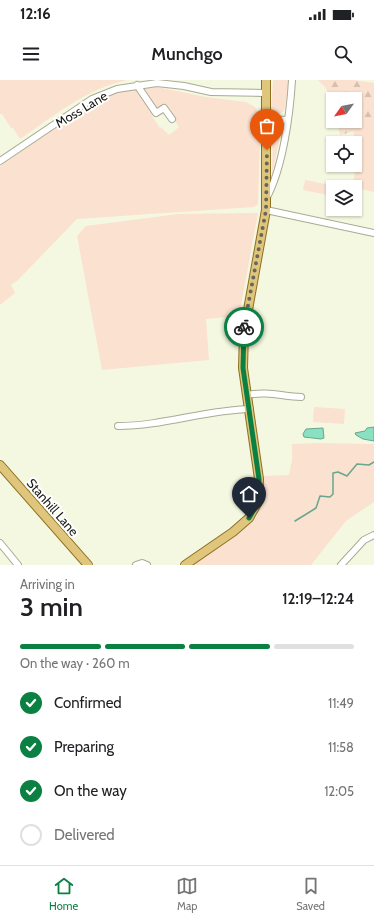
<!DOCTYPE html>
<meta charset="utf-8">
<style>
:root{--surface:#fff;--page:#f2f2f2;--text:#202124;--muted:#757577;--line:#e0e0e0;--accent:#0b8043}
body{margin:0;font-family:Cabin,sans-serif;background:var(--page);color:var(--text);height:100vh;display:flex;flex-direction:column;font-size:15px;white-space:nowrap}
*{box-sizing:border-box;margin:0}
p{font-size:13px;color:var(--muted)}
.icon{flex:none;width:22px;height:22px;fill:none;stroke:currentColor;stroke-width:2;stroke-linecap:round;stroke-linejoin:round}
.map{position:relative;height:485px;overflow:hidden}
.drawer{display:flex;flex-direction:column;background:var(--surface);flex:1}
.drawer>*{flex:none}
.needle{width:26px;rotate:237deg}
.fabs{position:absolute;left:326px;top:12px;display:grid;gap:8px}
.fabs a{display:grid;place-items:center;width:36px;height:36px;border-radius:0px;background:var(--surface);box-shadow:0 1px 3px #0004;font-size:20px}
.pin{position:absolute;display:grid;place-items:center;width:34px;height:34px;color:#fff;margin:-41px -17px;border-radius:50% 50% 50% 0;rotate:-45deg;box-shadow:0 0 4px #0007}
.pin .icon{rotate:45deg}
.courier{position:absolute;display:grid;place-items:center;width:40px;height:40px;margin:-20px;border:3px solid #0b8043;border-radius:50%;background:#fff;color:#222;box-shadow:0 1px 5px #0007}
.headline em{font-style:normal;font-weight:600}
.headline div{display:flex;flex-direction:column-reverse}
.headline{display:flex;align-items:center;justify-content:space-between;height:68px;padding:0 20px}
h1{font-size:26px;font-weight:600;line-height:30px}
.bar{display:grid;grid-template-columns:repeat(4,1fr);gap:6px 4px;align-content:center;height:48px;padding:0 20px}
.bar i{height:5px;border-radius:3px;background:var(--line)}
.bar .selected{background:var(--accent)}
.bar p{grid-column:span 4}
ol{padding:0 20px;list-style:none}
li{display:flex;align-items:center;gap:12px;height:44px}
li p{margin-inline-start:auto}
li .icon{padding:4px;border-radius:50%;background:var(--accent);color:#fff;stroke-width:4}
li:last-child{color:var(--muted)}
li i{width:22px;height:22px;border:2px solid var(--line);border-radius:50%}
.status{display:flex;justify-content:space-between;align-items:center;height:28px;padding:0 20px;background:var(--surface);direction:ltr}
.status svg{height:11px;fill:currentColor}
header{display:flex;justify-content:space-between;align-items:center;height:52px;padding:0 20px;background:var(--surface);font-size:18px;font-weight:600}
.dock{display:flex;justify-content:space-around;align-items:center;height:56px;border-top:1px solid var(--line);background:var(--surface);font-size:11px;color:var(--muted)}
.dock a{display:grid;justify-items:center;gap:2px}
.dock .selected{color:var(--accent)}
.map>svg:first-child{display:block}
</style>
<div class="status"><b>12:16</b><svg viewBox="0 0 49 12"><path d="M0 12V9h3v3zM5 12V6h3v6zM10 12V3h3v9zM15 12V0h3v12zM26 1h20v11H26zM47 4h2v5h-2z"/></svg></div>
<header><svg class="icon" aria-label="menu" viewBox="0 0 24 24"><path d="M4 6h16M4 12h16M4 18h16"/></svg>Munchgo<svg class="icon" aria-label="search" viewBox="0 0 24 24"><circle cx="10" cy="10" r="6"/><path d="M15 15l6 6"/></svg></header>
<div class="map">
<svg width="374" height="485" viewBox="0 0 374 485">
<defs>
<pattern id="forest-firs" width="22" height="20" patternUnits="userSpaceOnUse"><rect width="22" height="20" fill="#fae1d0"/><path d="M5 1l3.5 6h-7zM16 11l3.5 6h-7z" fill="#d6c0b2"/></pattern>
</defs>
<rect width="100%" height="100%" fill="#f5f8e0"/>
<!-- green -->
<path fill="#fae1d0" d="M0,0H127C86,9 54,36 20,59L13,48H11L2,34H0Z
M273,0H290L284,31L277,35L271,31Z
M157,7L206,17L246,22L255,27L257,31L260,58L258,124L254,127L77,139L17,201L11,205L15,213L0,225V86L90,23L113,14L136,8L153,35L152,36L160,48L161,47L169,55L179,47L164,25L155,30L140,9Z
M374,43V112L352,107L355,92L342,90L341,85H355V69L358,68L353,52Z
M277,44L282,47L272,95L273,45Z
M305,100L335,106L333,107V116L303,110Z
M258,133L239,236L206,239L209,280L102,290L77,156L86,146L178,134Z
M314,327L345,329L344,344L313,342Z
M318,363L374,364V422L346,441L311,485H193C208,474 252,449 258,433C262,421 262,408 263,396L289,395L292,380V364Z"/>
<!-- forest -->
<path fill="url(#forest-firs)" d="M318,0H354L374,3V43L363,49L340,55L337,41H355V19H333V23L325,7Z"/>
<!-- water -->
<path fill="#8ae1c2" stroke="#68a68e" d="M374,347V361L363,359L356,355L355,353L365,351L367,348Z
M323,348L324,358L321,359L304,357L303,354L306,349Z"/>
<g fill="none" stroke-linecap="round" stroke-linejoin="round">
<!-- stream -->
<path stroke="#68a68e" stroke-width="1.5" d="M295,441L316,428L320,416L330,417L333,414V393L338,392L347,396L357,384L369,385L374,382"/>
<!-- minor casing -->
<g stroke="#a8ab95" stroke-width="8">
<path id="minor" d="M137,5L156,33L164,28L172,39
M267,39L287,40
M0,81L92,19L117,9L157,3L184,6L211,12L266,13
M267,117C283,87 290,34 292,0
M266,130L374,153
M247,315C267,311 281,316 301,317
M118,346C163,346 205,330 250,329
M0,463L18,485
M136,485L142,483L147,485
M341,485L364,460L374,455"/>
</g>
<!-- major casing -->
<g stroke="#8d7020" stroke-width="10">
<path id="major" d="M0,385L88,485
M185,485L233,452L249,438L258,422L259,399L243,288L244,252L266,130V0"/>
</g>
<!-- minor -->
<use href="#minor" stroke="#fff" stroke-width="6"/>
<!-- major -->
<use href="#major" stroke="#e0c57d" stroke-width="8"/>
</g>
<g fill="none" stroke-linecap="round" stroke-linejoin="round">
<!-- done -->
<path stroke="#67685b" stroke-width="4" stroke-dasharray="0 7.2" d="M244,247L266,130L267,70"/>
<!-- route -->
<path stroke="#0b8043" stroke-width="5" d="M244,247L243,288L259,399L258,422L249,438"/>
</g>
<g text-anchor="middle" stroke-width="4" stroke-linejoin="round" paint-order="stroke">
<!-- street labels -->
<g font-size="13" fill="#1a1b13" stroke="#fff">
<text transform="translate(81 29) rotate(-31)" y="5">Moss Lane</text>
<text transform="translate(53 427) rotate(49)" y="5">Stanhill Lane</text>
</g>
</g>
</svg>
<div class="fabs">
<a><svg class="needle" viewBox="-14 -14 28 28"><path d="M0-13l5 13h-10z" fill="#e53935"/><path d="M0 13l5-13h-10z" fill="#757577"/></svg></a>
<a><svg class="icon" aria-label="locate" viewBox="0 0 24 24"><circle cx="12" cy="12" r="6"/><path d="M12 2v4M12 18v4M2 12h4M18 12h4"/></svg></a>
<a><svg class="icon" aria-label="layers" viewBox="0 0 24 24"><path d="M12 4l9 5-9 5-9-5zM3 14l9 5 9-5"/></svg></a>
</div>
<div class="pin" style="left:267px;top:70px;background:#ea580c"><svg class="icon" aria-label="bag" viewBox="0 0 24 24"><path d="M5 8h14l-1 12H6zM9 8a3 3 0 0 1 6 0"/></svg></div>
<div class="pin" style="left:249px;top:438px;background:#1f2937"><svg class="icon" aria-label="home" viewBox="0 0 24 24"><path d="M3 11l9-7 9 7M6 9v11h12V9"/></svg></div>
<div class="courier" style="left:244px;top:247px"><svg class="icon" aria-label="bike" viewBox="0 0 24 24"><circle cx="6" cy="16" r="4"/><circle cx="18" cy="16" r="4"/><path d="M6 16l4-8h5l3 8M10 8l3 8H6M13 5h3"/></svg></div>
</div>
<section class="drawer">
<div class="headline"><div><h1>3 min</h1><p>Arriving in</p></div><em>12:19–12:24</em></div>
<div class="bar"><i class="selected"></i><i class="selected"></i><i class="selected"></i><i></i><p>On the way · 260 m</p></div>
<ol>
<li><svg class="icon" aria-label="check" viewBox="0 0 24 24"><path d="M5 12l5 5 9-10"/></svg>Confirmed<p>11:49</p></li>
<li><svg class="icon" aria-label="check" viewBox="0 0 24 24"><path d="M5 12l5 5 9-10"/></svg>Preparing<p>11:58</p></li>
<li><svg class="icon" aria-label="check" viewBox="0 0 24 24"><path d="M5 12l5 5 9-10"/></svg>On the way<p>12:05</p></li>
<li><i></i>Delivered</li>
</ol>
</section>
<nav class="dock">
<a class="selected"><svg class="icon" aria-label="home" viewBox="0 0 24 24"><path d="M3 11l9-7 9 7M6 9v11h12V9"/></svg>Home</a>
<a><svg class="icon" aria-label="map" viewBox="0 0 24 24"><path d="M3 6l6-2 6 2 6-2v14l-6 2-6-2-6 2zM9 4v14M15 6v14"/></svg>Map</a>
<a><svg class="icon" aria-label="saved" viewBox="0 0 24 24"><path d="M7 4h10v16l-5-4-5 4z"/></svg>Saved</a>
</nav>
